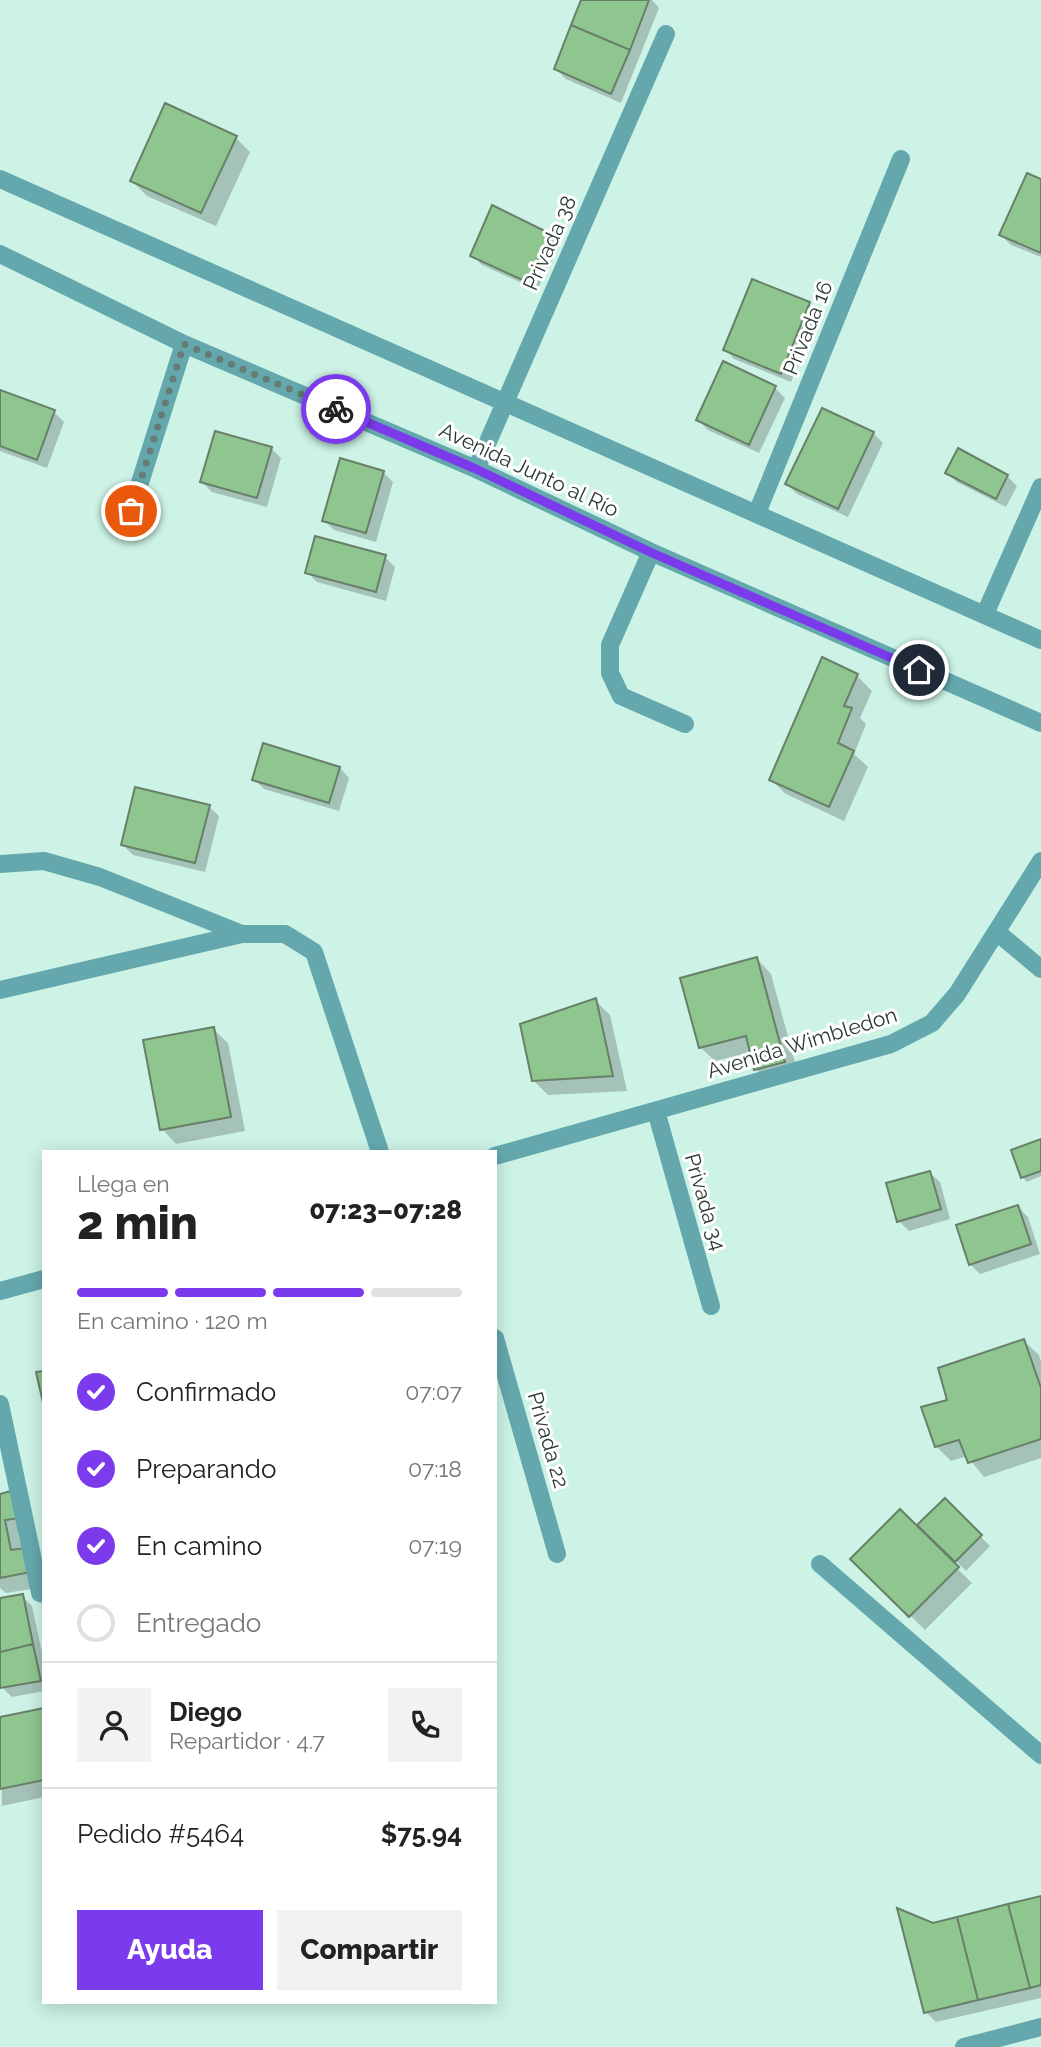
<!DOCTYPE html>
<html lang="es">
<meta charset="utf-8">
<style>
:root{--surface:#fff;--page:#f2f2f2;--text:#222;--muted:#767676;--line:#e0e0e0;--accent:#7c3aed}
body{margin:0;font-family:Raleway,sans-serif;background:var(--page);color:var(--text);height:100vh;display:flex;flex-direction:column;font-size:26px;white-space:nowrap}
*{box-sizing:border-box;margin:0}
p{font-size:23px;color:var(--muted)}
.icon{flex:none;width:38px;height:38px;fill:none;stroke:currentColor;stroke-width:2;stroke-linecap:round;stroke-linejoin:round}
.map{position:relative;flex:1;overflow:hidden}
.side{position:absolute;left:42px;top:1150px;width:455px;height:854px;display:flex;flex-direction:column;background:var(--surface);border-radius:0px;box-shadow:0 4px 18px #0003}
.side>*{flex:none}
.pin{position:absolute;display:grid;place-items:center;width:60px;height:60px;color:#fff;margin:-30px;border:4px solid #fff;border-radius:50%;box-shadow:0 2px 7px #0007}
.courier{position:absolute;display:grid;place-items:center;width:70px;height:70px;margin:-35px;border:5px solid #7c3aed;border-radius:50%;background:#fff;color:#222;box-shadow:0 2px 9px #0007}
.head em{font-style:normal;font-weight:800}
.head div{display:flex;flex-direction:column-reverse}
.head{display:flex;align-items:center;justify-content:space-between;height:119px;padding:0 35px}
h1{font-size:46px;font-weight:800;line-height:52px}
.bar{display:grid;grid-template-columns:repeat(4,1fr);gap:10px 7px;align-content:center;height:84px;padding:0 35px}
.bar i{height:9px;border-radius:5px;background:var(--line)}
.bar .selected{background:var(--accent)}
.bar p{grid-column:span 4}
.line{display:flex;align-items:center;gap:18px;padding:0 35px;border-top:2px solid var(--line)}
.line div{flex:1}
.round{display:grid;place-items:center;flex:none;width:74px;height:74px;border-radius:0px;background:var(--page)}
ol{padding:0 35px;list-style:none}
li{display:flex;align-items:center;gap:21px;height:77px}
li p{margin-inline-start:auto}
li .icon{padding:7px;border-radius:50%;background:var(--accent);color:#fff;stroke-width:4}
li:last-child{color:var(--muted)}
li i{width:38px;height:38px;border:4px solid var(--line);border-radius:50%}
.cta{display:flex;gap:14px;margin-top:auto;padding:14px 35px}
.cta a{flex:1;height:80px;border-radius:0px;background:var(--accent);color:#fff;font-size:28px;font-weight:800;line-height:80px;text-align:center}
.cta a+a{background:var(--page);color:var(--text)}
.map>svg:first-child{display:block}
</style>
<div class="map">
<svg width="1041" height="2047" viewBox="0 0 1041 2047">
<rect width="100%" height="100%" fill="#cdf3e6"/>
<!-- shadow -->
<path fill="#0003" d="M583,0H652L659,8L621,103L566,79L556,69Z
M235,137L250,152L216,226L147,196L132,181Z
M1041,181V257L1011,245L1001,235Z
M550,235L560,245L537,290L482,265L472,255Z
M809,304L819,314L791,382L734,359L725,349Z
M775,388L785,398L759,453L708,430L698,420Z
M0,392L54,412L64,422L47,468L0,451Z
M873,433L883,443L848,517L797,494L787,484Z
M271,448L281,458L267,507L212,492L202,482Z
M383,472L393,482L376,542L334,530L324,520Z
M947,473L1007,476L1017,486L1006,507L957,482Z
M385,557L395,567L386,601L317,582L307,572Z
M823,659L857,676L872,691L860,718L866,724L854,754L868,767L844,821L786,794L771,780Z
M340,768L349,778L339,811L264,789L254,779Z
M209,807L219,816L205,872L133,855L123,845Z
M757,959L771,974L799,1077L771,1084L756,1069L752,1052L715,1061L700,1047Z
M595,1000L610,1015L627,1091L548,1095L533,1080Z
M213,1029L228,1043L245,1131L176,1144L162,1129Z
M1041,1141V1176L1027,1182L1022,1177Z
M930,1173L940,1182L950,1219L909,1231L899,1221Z
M1018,1207L1028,1217L1040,1254L980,1274L970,1264Z
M1024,1341L1039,1355L1041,1362V1458L984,1477L967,1456L951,1461L936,1446L950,1401Z
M0,1496L35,1533L18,1534L22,1551L44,1587L6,1593L0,1588Z
M945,1501L990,1546L966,1571L920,1525Z
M900,1512L972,1583L925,1630L853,1559Z
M22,1596L32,1606L44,1662V1691L12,1697L2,1687L0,1677V1600Z
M44,1710V1797L2,1806L0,1719Z
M1041,1899V1998L936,2022L926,2012L932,1924Z"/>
<!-- building -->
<path fill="#8fc690" stroke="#687f68" stroke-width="2" d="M581,0H649L630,50L571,25Z
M571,25L630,50L611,94L554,69Z
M165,103L237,136L201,213L130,181Z
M1027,173L1041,179V253L999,235Z
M492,205L551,234L527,282L470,256Z
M752,279L810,302L781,374L723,350Z
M723,361L776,386L749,445L696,420Z
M0,390L55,410L37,460L0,446Z
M822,408L874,432L838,509L785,484Z
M215,431L272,447L257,498L200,482Z
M958,448L1008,475L996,499L945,473Z
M340,458L384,471L366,533L322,521Z
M315,536L386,555L376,592L305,573Z
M822,657L858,674L844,706L852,708L838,743L854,751L829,807L769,780Z
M263,743L340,767L329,803L252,780Z
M135,787L210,805L195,863L121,845Z
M757,957L785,1062L754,1070L746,1036L699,1048L680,978Z
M596,998L613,1076L532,1081L520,1024Z
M214,1027L231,1117L160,1130L143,1040Z
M1041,1139V1171L1021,1178L1011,1150Z
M930,1171L941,1209L897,1222L886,1183Z
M1018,1205L1031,1244L969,1265L956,1225Z
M1024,1339L1041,1388V1439L968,1463L959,1440L935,1447L921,1407L947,1400L938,1368Z
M44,1371V1407L36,1372Z
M14,1490L21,1518L5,1520L11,1550L26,1548L31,1572L0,1578V1494Z
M945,1498L982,1535L955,1562L917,1525Z
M900,1509L959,1567L909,1617L850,1559Z
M23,1594L33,1644L0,1652V1598Z
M33,1644L41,1681L0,1688V1652Z
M44,1708V1780L0,1789V1717Z
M1041,1896V1985L1030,1988L1008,1904Z
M1008,1904L1030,1988L978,2000L957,1917Z
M897,1908L933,1923L957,1917L978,2000L924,2013Z"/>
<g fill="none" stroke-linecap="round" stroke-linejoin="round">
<!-- minor -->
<path stroke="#64a8ae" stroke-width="18" d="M0,179L1041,640
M0,254L184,344L476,469L651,552L1041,723
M476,469L666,34
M131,511L184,344
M757,513L901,159
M651,552L610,645V673L621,696L685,724
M985,614L1041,487
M0,864L44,861L100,877L242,934
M998,933L1041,969
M0,990L242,934H285L314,952L380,1152
M656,1111L711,1306
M495,1156L891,1044L932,1023L957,994L1041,861
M0,1291L44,1279
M495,1338L557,1554
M0,1404L40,1593L44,1594
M820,1564L1041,1755
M964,2047L1041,2027"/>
</g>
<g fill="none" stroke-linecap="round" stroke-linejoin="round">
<!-- done -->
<path stroke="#657b74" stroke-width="7" stroke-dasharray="0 12.6" d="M131,511L184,344L336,409"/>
<!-- route -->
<path stroke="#7c3aed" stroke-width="9" d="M336,409L476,469L650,552L919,670"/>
</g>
<g text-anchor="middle" stroke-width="6" stroke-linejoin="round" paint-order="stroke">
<!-- street labels -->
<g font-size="21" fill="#2d3b37" stroke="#fff">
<text transform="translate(550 243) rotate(-66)" y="7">Privada 38</text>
<text transform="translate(808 328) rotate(-68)" y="7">Privada 16</text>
<text transform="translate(529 470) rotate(25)" y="7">Avenida Junto al Río</text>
<text transform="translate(802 1043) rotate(-17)" y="7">Avenida Wimbledon</text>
<text transform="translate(705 1202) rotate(74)" y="7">Privada 34</text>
<text transform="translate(548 1440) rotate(74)" y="7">Privada 22</text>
</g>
</g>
</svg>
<div class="pin" style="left:131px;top:511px;background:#ea580c"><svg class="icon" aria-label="bag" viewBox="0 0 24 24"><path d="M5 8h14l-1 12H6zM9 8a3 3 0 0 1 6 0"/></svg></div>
<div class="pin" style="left:919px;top:670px;background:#1f2937"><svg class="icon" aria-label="home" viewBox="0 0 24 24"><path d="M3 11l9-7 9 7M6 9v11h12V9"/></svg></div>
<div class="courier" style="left:336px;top:409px"><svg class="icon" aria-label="bike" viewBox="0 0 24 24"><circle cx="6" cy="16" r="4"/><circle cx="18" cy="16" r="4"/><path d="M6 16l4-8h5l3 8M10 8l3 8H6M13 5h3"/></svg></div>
<section class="side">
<div class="head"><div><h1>2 min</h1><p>Llega en</p></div><em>07:23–07:28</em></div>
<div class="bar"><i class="selected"></i><i class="selected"></i><i class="selected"></i><i></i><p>En camino · 120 m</p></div>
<ol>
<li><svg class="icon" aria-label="check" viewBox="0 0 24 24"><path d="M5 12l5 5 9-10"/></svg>Confirmado<p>07:07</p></li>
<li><svg class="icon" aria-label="check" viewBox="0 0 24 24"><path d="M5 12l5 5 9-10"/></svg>Preparando<p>07:18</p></li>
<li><svg class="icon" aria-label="check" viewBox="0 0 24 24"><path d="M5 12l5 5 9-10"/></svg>En camino<p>07:19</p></li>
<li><i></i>Entregado</li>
</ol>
<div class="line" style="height:126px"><a class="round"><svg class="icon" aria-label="person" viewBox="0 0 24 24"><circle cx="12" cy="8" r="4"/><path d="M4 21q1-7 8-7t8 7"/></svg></a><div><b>Diego</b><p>Repartidor · 4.7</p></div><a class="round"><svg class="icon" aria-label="phone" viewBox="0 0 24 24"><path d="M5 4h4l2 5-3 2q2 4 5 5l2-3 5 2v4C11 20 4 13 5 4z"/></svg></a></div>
<div class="line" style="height:91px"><div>Pedido #5464</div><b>$75.94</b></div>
<div class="cta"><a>Ayuda</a><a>Compartir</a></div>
</section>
</div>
